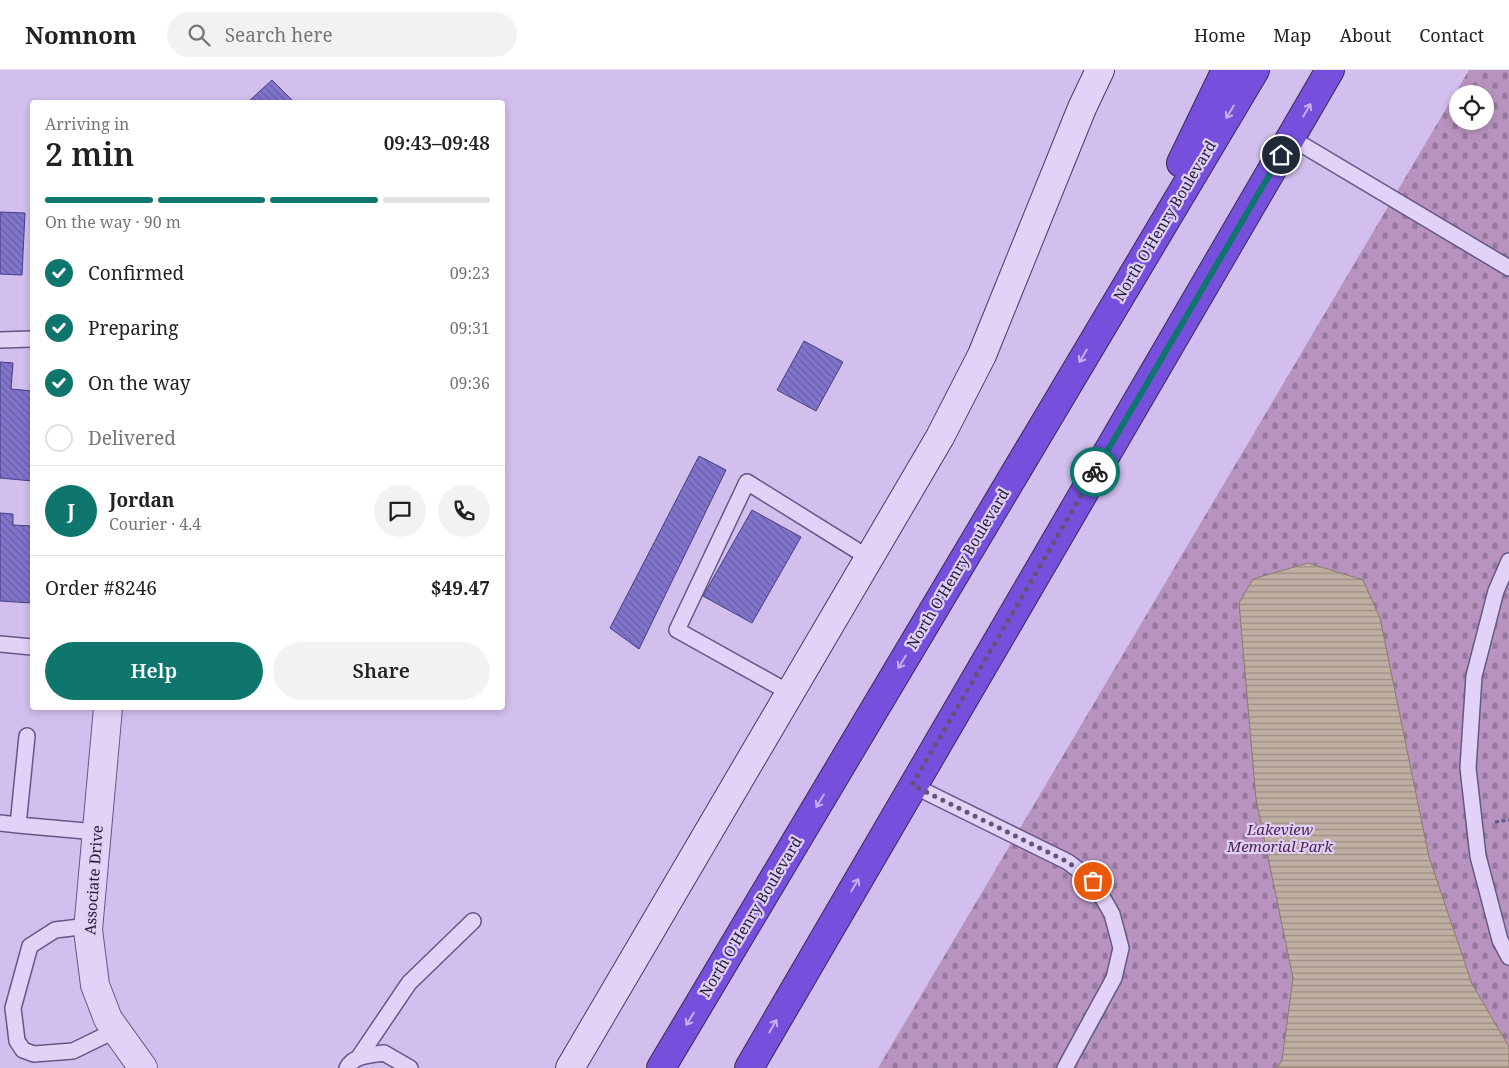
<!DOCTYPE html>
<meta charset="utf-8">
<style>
:root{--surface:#fff;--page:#f2f2f2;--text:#222;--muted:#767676;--line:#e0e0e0;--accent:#0f766e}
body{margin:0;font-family:"Noto Serif",serif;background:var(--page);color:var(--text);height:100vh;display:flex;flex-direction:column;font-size:19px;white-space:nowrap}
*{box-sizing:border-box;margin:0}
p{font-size:16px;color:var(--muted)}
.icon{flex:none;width:28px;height:28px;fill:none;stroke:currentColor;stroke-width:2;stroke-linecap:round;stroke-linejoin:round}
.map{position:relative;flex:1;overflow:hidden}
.drawer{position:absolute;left:30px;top:30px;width:475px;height:610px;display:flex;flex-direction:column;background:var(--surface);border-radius:5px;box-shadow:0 2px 8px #0003}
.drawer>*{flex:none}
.controls{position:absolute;left:1449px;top:15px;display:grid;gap:10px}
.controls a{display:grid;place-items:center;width:45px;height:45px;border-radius:50%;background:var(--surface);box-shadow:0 2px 8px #0003;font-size:25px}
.pin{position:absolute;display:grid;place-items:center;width:42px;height:42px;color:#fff;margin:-21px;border:2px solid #fff;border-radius:50%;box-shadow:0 1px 5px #0007}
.courier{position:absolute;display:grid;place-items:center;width:50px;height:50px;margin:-25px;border:4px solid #0f766e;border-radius:50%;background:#fff;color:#222;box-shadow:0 1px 6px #0007}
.summary em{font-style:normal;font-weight:600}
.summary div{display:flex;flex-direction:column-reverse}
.summary{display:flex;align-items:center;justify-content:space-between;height:85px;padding:0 15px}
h1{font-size:32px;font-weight:600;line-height:38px}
.bar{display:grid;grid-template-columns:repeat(4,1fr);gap:8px 5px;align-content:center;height:60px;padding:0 15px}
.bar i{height:6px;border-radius:4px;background:var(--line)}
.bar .active{background:var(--accent)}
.bar p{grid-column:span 4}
.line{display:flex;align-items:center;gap:12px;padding:0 15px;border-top:1px solid var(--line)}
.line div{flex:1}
.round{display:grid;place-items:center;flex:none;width:52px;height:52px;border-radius:26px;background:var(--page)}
ol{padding:0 15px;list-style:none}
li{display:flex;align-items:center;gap:15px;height:55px}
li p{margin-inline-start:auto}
li .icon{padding:5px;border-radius:50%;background:var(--accent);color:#fff;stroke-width:4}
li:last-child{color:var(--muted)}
li i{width:28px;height:28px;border:2px solid var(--line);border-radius:50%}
.primary-button{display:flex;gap:10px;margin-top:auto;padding:10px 15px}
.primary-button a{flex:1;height:58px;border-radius:30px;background:var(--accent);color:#fff;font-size:20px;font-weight:600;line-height:58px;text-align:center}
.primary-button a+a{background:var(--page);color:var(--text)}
header{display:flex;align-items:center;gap:30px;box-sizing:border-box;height:70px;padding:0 25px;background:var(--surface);border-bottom:1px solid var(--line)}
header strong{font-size:24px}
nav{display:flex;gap:28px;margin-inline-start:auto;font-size:18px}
.search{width:350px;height:45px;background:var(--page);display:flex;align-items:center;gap:12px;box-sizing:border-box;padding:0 18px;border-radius:28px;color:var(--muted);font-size:19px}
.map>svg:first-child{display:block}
</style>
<header>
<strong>Nomnom</strong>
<div class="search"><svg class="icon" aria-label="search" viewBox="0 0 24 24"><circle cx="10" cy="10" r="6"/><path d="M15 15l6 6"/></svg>Search here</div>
<nav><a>Home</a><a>Map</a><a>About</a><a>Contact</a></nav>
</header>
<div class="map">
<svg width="1509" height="998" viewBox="0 0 1509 998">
<defs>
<pattern id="cemetery-stones" width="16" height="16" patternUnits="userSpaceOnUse" patternTransform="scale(1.25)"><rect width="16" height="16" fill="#b893bf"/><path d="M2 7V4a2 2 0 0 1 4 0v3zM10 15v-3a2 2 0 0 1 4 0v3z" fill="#95779c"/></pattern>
<pattern id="water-rules" width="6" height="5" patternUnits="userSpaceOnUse" patternTransform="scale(1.25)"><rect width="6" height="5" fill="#bfaea2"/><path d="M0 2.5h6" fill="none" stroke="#9b8d85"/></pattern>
<pattern id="building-back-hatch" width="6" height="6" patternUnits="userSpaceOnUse" patternTransform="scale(1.25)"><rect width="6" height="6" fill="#8075cb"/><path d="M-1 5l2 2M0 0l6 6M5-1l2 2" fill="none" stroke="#685fa6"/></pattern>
</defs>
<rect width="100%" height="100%" fill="#d2bfed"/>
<!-- cemetery -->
<path fill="url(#cemetery-stones)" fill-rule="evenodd" d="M1469,0H1509V998H878ZM1458,24H1485V51H1458Z"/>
<!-- water -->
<path fill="url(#water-rules)" stroke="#8c7a6a" d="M1308,493L1363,510L1380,548L1429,787L1472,914L1509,977V998H1277L1282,990L1293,908L1256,729L1239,533L1253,509Z"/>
<!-- building -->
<path fill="url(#building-back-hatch)" stroke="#453e84" d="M272,10L294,32H248Z
M0,142L25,143L22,205L0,204Z
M804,271L843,292L816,341L777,320Z
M0,292L13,293L11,319L32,321V411L0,408Z
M699,386L726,400L639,579L610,558Z
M752,440L801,467L752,553L703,526Z
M0,443L13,444V455L32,456V533L0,531Z"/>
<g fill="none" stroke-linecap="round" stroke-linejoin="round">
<!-- lane casing -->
<g stroke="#635886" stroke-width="18">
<path id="lane" d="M1291,68L1509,198
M0,270L32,269
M1509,491L1496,521L1474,606L1468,698L1478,786L1500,870L1509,887
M0,574L32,577
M790,623L677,560L747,412L869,488
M27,666L18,755L97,762
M912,715L1068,792L1093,811L1112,844L1121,878L1114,908L1065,998
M0,753L18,755
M88,856L55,860L30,876L13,938L17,971L23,980L34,984L73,981L116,960
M359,987L409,913L473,851
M347,998C354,985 371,985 384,983L410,998"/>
</g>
<!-- street casing -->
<g stroke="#635886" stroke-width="30">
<path id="street" d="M108,638L88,860L95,915L108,949L143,998"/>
</g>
<!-- secondary casing -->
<g stroke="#443b67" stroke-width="30">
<path id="secondary" d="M570,998L940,367L982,285L1082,38L1100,0"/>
</g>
<!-- highway casing -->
<g stroke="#332c53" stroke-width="30">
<path id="highway" d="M1181,93L1226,0
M661,998L1255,0
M749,998L1330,0"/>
</g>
<!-- path -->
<path stroke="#635886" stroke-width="3" stroke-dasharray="4 2.5" stroke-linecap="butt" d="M1495,752L1509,750"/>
<!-- lane -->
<use href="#lane" stroke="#e2d2f8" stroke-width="15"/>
<!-- street -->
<use href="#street" stroke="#e2d2f8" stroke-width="28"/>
<!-- secondary -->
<use href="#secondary" stroke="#e2d2f8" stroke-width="28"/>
<!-- highway -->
<use href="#highway" stroke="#7650dd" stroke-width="28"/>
</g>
<!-- one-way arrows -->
<defs><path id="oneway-shaft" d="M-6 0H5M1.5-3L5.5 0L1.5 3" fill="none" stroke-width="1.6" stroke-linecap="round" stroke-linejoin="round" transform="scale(1.25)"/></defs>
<g stroke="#c5afef">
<use href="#oneway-shaft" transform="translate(1307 40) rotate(-60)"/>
<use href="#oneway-shaft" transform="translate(1230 42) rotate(121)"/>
<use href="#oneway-shaft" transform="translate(1083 286) rotate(121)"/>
<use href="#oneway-shaft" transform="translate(902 592) rotate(121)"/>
<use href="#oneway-shaft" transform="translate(820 731) rotate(121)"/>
<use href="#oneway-shaft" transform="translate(855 815) rotate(-60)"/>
<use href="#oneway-shaft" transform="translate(690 949) rotate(121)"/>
<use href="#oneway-shaft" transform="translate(773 956) rotate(-60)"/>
</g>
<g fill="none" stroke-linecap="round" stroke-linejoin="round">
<!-- done -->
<path stroke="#5f5575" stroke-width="5" stroke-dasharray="0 9" d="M1093,811L1068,792L912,715L1095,402"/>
<!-- route -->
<path stroke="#0f766e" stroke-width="6" d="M1095,402L1281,85"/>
</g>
<g text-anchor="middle" stroke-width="4.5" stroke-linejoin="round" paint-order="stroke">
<!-- street labels -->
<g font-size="15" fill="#211c35" stroke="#dfcff5">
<text transform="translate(1165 151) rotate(-59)" y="5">North O'Henry Boulevard</text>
<text transform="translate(958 499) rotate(-59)" y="5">North O'Henry Boulevard</text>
<text transform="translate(94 810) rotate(-86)" y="5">Associate Drive</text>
<text transform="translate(751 847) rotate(-59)" y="5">North O'Henry Boulevard</text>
</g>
<!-- park labels -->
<g font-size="15" font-style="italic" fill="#502351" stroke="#dfcff5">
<text x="1280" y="765">Lakeview<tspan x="1280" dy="17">Memorial Park</tspan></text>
</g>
</g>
</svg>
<div class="controls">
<a><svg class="icon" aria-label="locate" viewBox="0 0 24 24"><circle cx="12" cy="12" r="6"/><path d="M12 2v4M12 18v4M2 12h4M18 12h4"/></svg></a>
</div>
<div class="pin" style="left:1093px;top:811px;background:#ea580c"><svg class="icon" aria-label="bag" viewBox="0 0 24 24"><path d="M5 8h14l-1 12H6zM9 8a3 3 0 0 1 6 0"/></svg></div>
<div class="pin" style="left:1281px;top:85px;background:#1f2937"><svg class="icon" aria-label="home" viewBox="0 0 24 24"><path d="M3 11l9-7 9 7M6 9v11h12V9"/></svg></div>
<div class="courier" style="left:1095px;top:402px"><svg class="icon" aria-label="bike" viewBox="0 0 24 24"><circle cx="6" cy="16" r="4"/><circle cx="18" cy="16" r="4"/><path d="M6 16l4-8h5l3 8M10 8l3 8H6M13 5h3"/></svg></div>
<section class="drawer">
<div class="summary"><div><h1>2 min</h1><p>Arriving in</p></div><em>09:43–09:48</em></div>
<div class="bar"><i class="active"></i><i class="active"></i><i class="active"></i><i></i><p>On the way · 90 m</p></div>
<ol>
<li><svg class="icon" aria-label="check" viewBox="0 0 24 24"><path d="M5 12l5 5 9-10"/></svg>Confirmed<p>09:23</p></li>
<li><svg class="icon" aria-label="check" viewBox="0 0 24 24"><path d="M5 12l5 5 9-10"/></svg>Preparing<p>09:31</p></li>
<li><svg class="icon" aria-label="check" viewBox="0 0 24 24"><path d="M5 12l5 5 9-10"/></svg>On the way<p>09:36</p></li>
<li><i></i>Delivered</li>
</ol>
<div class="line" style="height:90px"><b class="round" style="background:var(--accent);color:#fff">J</b><div><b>Jordan</b><p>Courier · 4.4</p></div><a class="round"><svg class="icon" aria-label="chat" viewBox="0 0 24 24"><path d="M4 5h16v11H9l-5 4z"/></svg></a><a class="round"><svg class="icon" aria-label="phone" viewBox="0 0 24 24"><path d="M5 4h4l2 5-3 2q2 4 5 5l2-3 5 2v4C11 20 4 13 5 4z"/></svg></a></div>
<div class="line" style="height:65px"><div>Order #8246</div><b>$49.47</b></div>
<div class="primary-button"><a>Help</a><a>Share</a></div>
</section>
</div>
